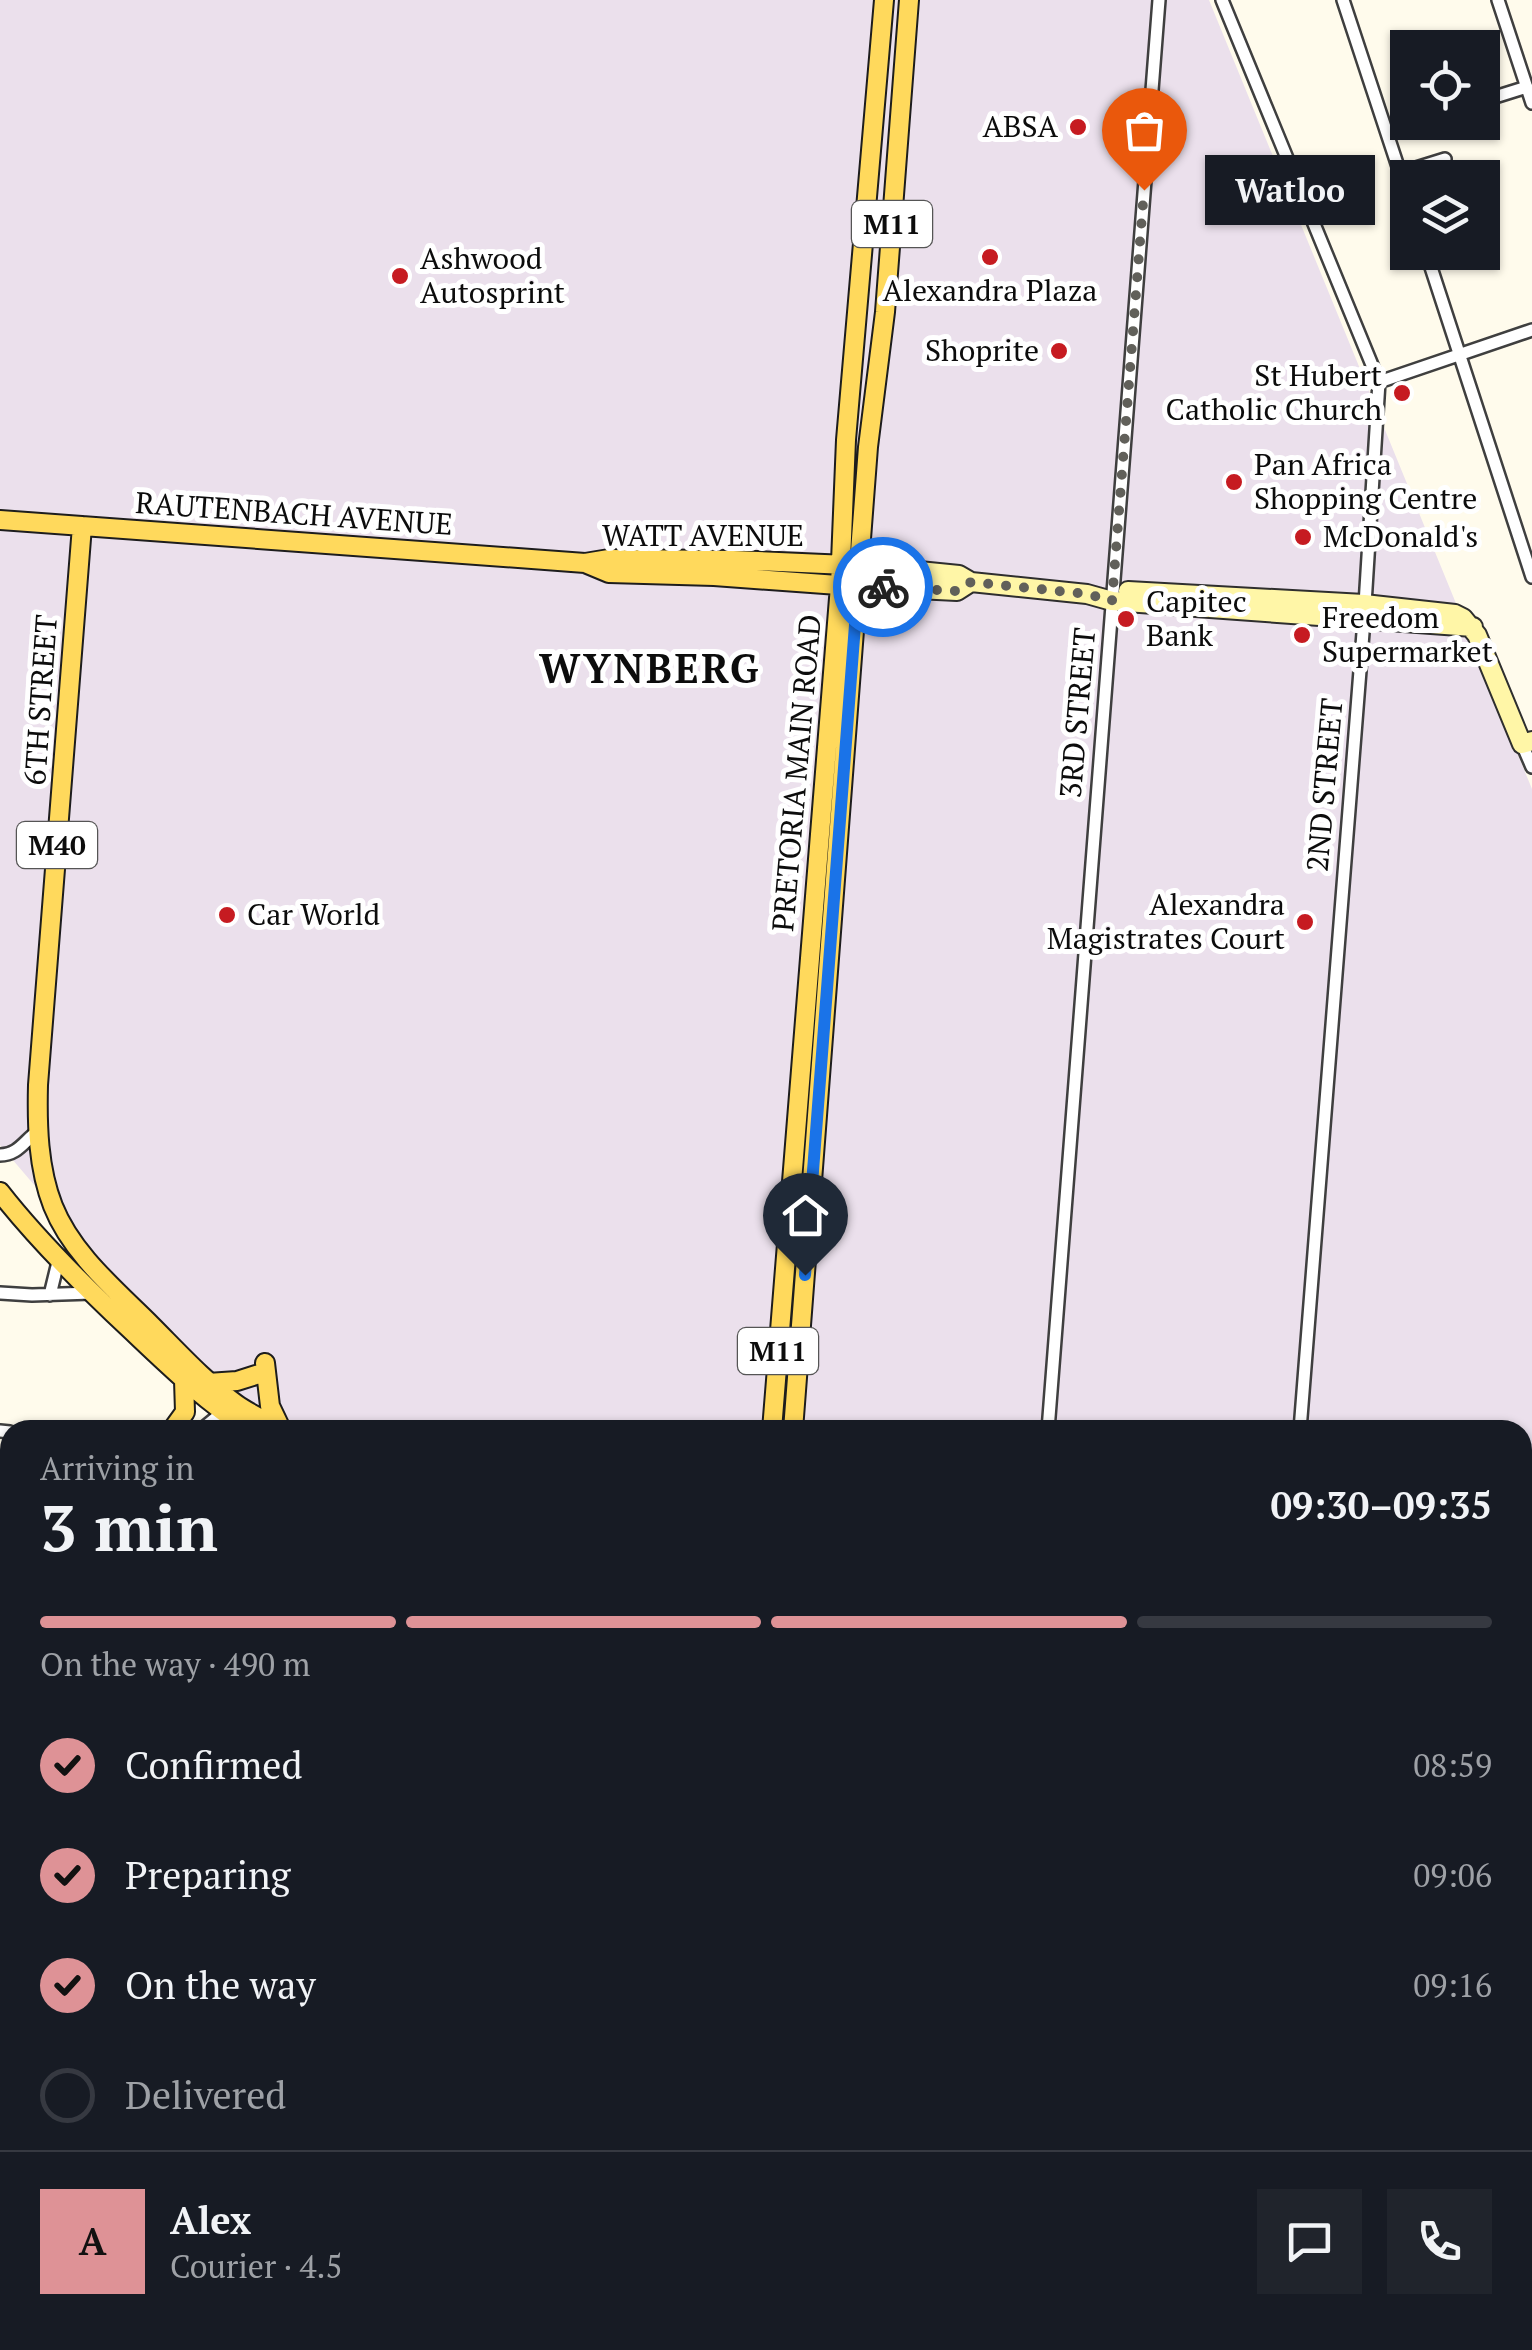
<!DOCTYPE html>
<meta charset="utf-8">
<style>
:root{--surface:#171b24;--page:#20242c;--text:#f1f3f6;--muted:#9ea1a6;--line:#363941;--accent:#de9296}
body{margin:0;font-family:"PT Serif",serif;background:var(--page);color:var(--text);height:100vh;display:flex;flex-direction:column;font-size:38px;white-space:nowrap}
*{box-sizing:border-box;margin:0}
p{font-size:32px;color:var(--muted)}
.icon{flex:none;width:55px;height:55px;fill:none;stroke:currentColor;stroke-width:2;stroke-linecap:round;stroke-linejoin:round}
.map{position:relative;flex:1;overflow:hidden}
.side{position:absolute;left:0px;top:1420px;width:1532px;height:930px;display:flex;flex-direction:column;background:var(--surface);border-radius:30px 30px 0 0;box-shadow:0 2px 8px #0004}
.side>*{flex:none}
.fabs{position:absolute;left:1390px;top:30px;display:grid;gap:20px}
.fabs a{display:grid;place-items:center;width:110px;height:110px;border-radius:0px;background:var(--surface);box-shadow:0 2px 8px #0004;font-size:50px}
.pin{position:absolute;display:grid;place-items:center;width:85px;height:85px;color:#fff;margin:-102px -42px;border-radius:50% 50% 50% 0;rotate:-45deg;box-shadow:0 0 10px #0007}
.pin .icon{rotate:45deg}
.courier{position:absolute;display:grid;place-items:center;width:100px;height:100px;margin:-50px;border:8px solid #1a73e8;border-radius:50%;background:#fff;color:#222;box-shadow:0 2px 12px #0007}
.bubble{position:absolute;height:70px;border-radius:0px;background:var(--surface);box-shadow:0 2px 8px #0004;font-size:32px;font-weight:800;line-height:70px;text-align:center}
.summary em{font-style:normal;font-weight:800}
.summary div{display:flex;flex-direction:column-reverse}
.summary{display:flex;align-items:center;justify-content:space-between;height:170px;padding:0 40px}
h1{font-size:65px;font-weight:800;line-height:75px}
.bar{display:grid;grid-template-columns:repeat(4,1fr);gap:15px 10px;align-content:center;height:120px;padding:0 40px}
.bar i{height:12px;border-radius:8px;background:var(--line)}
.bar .on{background:var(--accent)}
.bar p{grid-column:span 4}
.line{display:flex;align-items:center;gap:25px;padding:0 40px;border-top:2px solid var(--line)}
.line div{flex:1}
.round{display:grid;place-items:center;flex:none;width:105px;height:105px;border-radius:0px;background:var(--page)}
ol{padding:0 40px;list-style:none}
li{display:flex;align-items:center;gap:30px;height:110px}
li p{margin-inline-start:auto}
li .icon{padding:10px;border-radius:50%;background:var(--accent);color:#111;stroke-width:4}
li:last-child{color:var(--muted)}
li i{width:55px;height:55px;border:5px solid var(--line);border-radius:50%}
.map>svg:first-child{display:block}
</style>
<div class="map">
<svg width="1532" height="2350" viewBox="0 0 1532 2350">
<rect width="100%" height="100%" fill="#fffbec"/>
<!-- industrial -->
<path fill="#ebe0ec" d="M0,0H1209L1532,789V2350H813L812,2340H1522V1430H255L236,1421L0,1145Z"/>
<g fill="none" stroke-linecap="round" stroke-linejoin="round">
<!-- street casing -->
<g stroke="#3f3f3f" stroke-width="16">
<path id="street" d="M1222,0L1379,382L1364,620L1300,1430
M1343,0L1408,197
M1498,0L1532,103
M1482,101L1527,87
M1400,173L1445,159
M1426,252L1532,577
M1379,382L1532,330
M1522,744L1532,767
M0,1155C18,1155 24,1141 38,1131
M0,1293L32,1295L92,1293
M50,1295L59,1258
M201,1430L229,1407
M1048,1430L1159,0
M0,1431L10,1432
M1522,1694L1532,1687
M0,1710L10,1720
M0,1843L10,1830
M1522,1953L1532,1946
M0,2207L10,2203
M1522,2211L1532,2204
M0,2234L10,2238
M254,2340L278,2350
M569,2340L575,2350
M995,2350L1009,2340
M1337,2350L1351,2340"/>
</g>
<!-- secondary casing -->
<g stroke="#2e2e2e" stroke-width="22">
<path id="secondary" d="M859,565L959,575L971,582L1087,594L1112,601L1473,627
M857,586L957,591L971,582
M1128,591L1364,604L1455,614L1463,618L1477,635L1522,744L1532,741
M1522,2103L1532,2116"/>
</g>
<!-- primary casing -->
<g stroke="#1d1d1d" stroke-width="22">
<path id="primary" d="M0,520L585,563L609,559L733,560L847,565
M82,526L38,1085C37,1125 38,1168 53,1206C72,1254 116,1290 151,1325C178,1352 204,1381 236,1404C250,1414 267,1422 283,1430
M585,563L609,573L714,576L852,586
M0,1192C39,1242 86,1288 132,1331C170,1367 206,1402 250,1430
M265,1363L270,1406L281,1429
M208,1383L237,1381L259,1374
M172,1430L185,1412L184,1380
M772,1430L840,586L846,440L884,0
M793,1430L868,447L885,312L909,0
M1522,1550L1532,1551
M1522,1564L1532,1565
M778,2340L779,2350
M793,2340L794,2350"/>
</g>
<!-- street -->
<use href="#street" stroke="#fff" stroke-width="11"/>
<!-- secondary -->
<use href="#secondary" stroke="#fff6a7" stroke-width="18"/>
<!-- primary -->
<use href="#primary" stroke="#ffd95c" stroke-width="18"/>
</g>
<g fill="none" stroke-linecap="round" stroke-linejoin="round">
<!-- done -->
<path stroke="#61605a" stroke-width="10" stroke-dasharray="0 18" d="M883,587L957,591L971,582L1087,594L1112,601L1144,190"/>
<!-- route -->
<path stroke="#1a73e8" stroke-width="12" d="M805,1275L858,586L883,587"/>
</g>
<!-- markers -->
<g fill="#c61b21" stroke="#fff" stroke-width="4">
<circle cx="1078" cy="127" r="10"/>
<circle cx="990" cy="257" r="10"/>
<circle cx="400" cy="276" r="10"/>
<circle cx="1059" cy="351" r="10"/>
<circle cx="1402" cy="393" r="10"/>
<circle cx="1234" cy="482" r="10"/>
<circle cx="1303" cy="537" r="10"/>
<circle cx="1126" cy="619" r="10"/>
<circle cx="1302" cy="635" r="10"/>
<circle cx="227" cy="915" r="10"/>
<circle cx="1305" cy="922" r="10"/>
</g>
<g text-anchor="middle" stroke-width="10" stroke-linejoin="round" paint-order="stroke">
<!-- shield labels -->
<g fill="#fff" stroke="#555" stroke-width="2.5">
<rect x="852" y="201" width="80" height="46" rx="8"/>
<rect x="17" y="822" width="80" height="46" rx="8"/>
<rect x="738" y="1328" width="80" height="46" rx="8"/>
</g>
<g font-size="28" font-weight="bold" fill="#0c0c0c">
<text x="892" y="234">M11</text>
<text x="57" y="855">M40</text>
<text x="778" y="1361">M11</text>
</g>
<!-- poi labels -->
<g font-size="30" fill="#0c0c0c" stroke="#fff" text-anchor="start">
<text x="1058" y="137" text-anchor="end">ABSA</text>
<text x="420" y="269">Ashwood<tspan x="420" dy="34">Autosprint</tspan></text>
<text x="990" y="301" text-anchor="middle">Alexandra Plaza</text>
<text x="1039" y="361" text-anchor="end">Shoprite</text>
<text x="1382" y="386" text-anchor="end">St Hubert<tspan x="1382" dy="34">Catholic Church</tspan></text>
<text x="1254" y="475">Pan Africa<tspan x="1254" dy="34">Shopping Centre</tspan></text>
<text x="1323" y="547">McDonald's</text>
<text x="1146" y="612">Capitec<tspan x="1146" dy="34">Bank</tspan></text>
<text x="1322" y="628">Freedom<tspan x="1322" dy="34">Supermarket</tspan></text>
<text x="1285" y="915" text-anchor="end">Alexandra<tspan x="1285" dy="34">Magistrates Court</tspan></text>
<text x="247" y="925">Car World</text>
</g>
<!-- street labels -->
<g font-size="30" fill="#0c0c0c" stroke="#fff">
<text transform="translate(294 514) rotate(4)" y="10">RAUTENBACH AVENUE</text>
<text x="703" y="546">WATT AVENUE</text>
<text transform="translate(41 700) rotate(-86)" y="10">6TH STREET</text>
<text transform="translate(1078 713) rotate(-85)" y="10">3RD STREET</text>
<text transform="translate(797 773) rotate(-85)" y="10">PRETORIA MAIN ROAD</text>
<text transform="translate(1325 785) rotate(-85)" y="10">2ND STREET</text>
</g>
<!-- district labels -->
<g font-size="40" font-weight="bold" letter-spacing="2.5" fill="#0c0c0c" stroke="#fff">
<text x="650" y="683">WYNBERG</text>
</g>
</g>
</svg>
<div class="fabs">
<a><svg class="icon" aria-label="locate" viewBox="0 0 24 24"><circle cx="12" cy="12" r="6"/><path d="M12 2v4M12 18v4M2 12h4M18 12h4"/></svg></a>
<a><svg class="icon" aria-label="layers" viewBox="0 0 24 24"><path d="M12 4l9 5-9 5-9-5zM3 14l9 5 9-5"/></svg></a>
</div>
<div class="pin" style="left:1144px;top:190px;background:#ea580c"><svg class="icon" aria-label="bag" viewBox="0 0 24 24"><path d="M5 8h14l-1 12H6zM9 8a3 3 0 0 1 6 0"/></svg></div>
<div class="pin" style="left:805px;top:1275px;background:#1f2937"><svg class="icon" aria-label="home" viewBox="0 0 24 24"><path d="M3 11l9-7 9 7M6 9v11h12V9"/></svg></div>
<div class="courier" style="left:883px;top:587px"><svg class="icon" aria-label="bike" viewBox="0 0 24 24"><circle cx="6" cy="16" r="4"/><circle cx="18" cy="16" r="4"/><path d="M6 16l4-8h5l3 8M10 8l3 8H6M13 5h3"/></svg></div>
<div class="bubble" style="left:1205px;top:155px;width:170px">Watloo</div>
<section class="side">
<div class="summary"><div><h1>3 min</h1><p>Arriving in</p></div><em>09:30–09:35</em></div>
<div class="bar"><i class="on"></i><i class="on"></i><i class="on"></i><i></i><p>On the way · 490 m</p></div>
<ol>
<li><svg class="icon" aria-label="check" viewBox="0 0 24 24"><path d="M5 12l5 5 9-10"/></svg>Confirmed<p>08:59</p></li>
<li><svg class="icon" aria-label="check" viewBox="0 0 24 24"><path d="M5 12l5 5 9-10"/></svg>Preparing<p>09:06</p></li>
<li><svg class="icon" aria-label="check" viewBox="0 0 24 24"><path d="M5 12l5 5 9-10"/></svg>On the way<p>09:16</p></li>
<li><i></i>Delivered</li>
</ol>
<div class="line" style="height:180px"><b class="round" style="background:var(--accent);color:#111">A</b><div><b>Alex</b><p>Courier · 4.5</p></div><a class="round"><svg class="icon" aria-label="chat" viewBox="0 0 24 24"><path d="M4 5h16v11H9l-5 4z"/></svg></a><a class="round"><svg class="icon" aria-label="phone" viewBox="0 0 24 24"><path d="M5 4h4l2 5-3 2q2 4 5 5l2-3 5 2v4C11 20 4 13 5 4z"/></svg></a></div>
</section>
</div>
